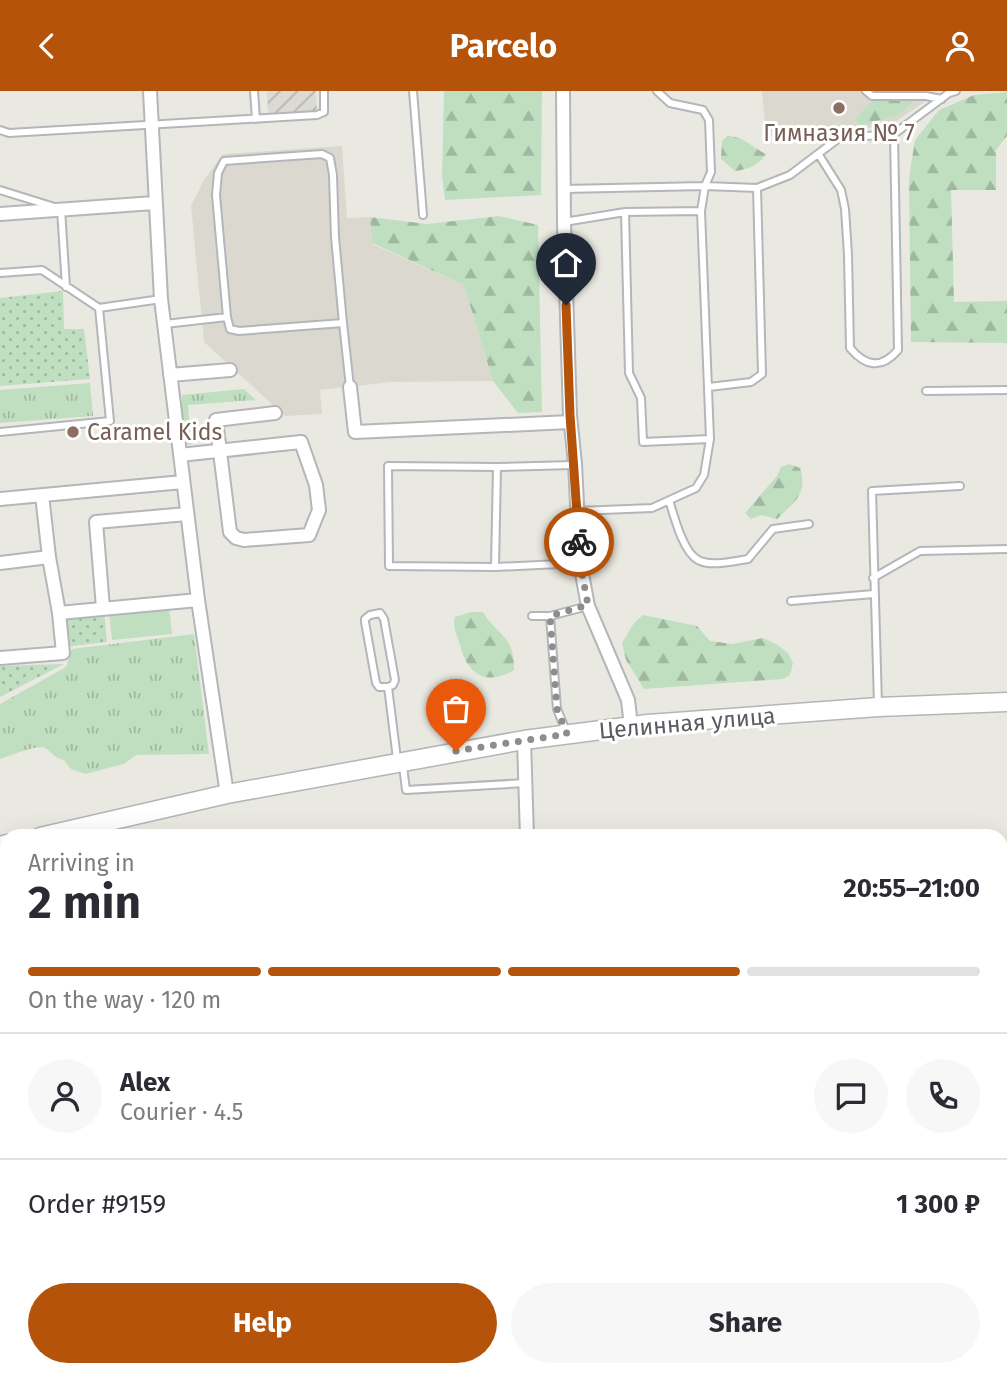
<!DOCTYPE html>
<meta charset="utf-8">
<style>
:root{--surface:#fff;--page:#f7f7f7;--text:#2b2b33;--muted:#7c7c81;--line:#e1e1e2;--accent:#b45309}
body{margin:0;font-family:"Fira Sans",sans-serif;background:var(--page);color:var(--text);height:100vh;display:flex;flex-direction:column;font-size:26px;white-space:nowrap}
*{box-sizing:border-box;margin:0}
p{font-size:23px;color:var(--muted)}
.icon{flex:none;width:38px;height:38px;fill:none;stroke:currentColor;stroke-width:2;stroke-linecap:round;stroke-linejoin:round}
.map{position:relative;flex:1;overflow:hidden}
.side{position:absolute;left:0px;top:738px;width:1008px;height:548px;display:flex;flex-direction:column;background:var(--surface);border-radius:21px 21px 0 0;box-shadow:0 7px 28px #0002}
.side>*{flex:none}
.pin{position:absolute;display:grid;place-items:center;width:60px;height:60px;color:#fff;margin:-72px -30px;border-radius:50% 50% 50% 0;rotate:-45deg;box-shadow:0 0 7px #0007}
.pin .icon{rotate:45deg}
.courier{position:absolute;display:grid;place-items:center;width:70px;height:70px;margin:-35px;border:5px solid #b45309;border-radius:50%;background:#fff;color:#222;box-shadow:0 2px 9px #0007}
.overview em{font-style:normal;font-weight:700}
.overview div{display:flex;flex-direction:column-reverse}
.overview{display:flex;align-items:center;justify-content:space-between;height:119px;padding:0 28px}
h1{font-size:46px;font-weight:700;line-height:52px}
.bar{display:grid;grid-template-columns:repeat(4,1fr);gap:10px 7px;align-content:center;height:84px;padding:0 28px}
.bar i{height:9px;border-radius:5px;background:var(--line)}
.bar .selected{background:var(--accent)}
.bar p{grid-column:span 4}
.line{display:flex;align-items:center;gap:18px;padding:0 28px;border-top:2px solid var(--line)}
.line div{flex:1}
.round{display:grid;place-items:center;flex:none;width:74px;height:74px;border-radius:37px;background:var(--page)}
.primary-button{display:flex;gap:14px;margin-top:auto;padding:14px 28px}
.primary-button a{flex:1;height:80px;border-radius:42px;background:var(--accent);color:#fff;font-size:28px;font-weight:700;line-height:80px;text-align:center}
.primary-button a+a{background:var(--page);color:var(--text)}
header{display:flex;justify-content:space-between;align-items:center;height:91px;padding:0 28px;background:var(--accent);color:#fff;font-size:32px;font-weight:700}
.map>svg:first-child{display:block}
</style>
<header><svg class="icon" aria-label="back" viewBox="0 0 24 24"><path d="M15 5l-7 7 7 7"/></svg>Parcelo<svg class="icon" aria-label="person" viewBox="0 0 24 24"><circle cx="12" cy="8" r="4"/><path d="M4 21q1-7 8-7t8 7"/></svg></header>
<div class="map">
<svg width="1007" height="1285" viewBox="0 0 1007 1285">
<defs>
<pattern id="industrial-furrows" width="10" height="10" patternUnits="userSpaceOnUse" patternTransform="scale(1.75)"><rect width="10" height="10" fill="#dcdad5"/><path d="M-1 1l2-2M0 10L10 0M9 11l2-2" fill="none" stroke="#b5b4b0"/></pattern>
<pattern id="grass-tufts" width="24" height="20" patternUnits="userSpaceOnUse" patternTransform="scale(1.75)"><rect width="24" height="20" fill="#c0dfc1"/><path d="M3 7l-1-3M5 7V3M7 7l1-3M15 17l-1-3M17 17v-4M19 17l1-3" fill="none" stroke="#9fb8a0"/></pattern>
<pattern id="forest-firs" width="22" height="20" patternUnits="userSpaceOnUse" patternTransform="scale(1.75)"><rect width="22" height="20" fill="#c0dfc1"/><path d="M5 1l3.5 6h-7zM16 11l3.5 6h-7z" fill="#9fb8a0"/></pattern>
<pattern id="park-dots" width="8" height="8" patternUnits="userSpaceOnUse" patternTransform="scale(1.75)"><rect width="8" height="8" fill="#c0dfc1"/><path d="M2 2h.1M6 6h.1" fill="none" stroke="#9fb8a0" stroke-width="1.8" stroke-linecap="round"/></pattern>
</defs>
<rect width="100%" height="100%" fill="#eae9e1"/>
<!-- industrial -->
<path fill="url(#industrial-furrows)" d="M267,0H316L317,20L268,23Z"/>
<!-- education -->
<path fill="#dad8cf" d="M762,0H926V10L889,35L766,45Z
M342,55L347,127L370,126L372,153L464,194L493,290L391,291L320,299L322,323L285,325L204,251L191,115L204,89L223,63Z"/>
<!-- grass -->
<path fill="url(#grass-tufts)" d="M90,292L93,325L0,332V299Z
M244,298L256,309L188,314L191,354L185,353L182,347V304Z
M194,543L209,663L136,664L124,673L85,683L71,678L64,669C54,667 53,662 45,657C37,653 10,665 0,668V613L66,576L72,558Z"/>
<!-- forest -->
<path fill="url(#forest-firs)" d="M444,0H542L541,104L445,109L442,85Z
M1007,1V45L996,59V99H951L954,211L1007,210V252L911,251L909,87L915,49L939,19L974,4Z
M913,6L914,10L900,23L859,35L856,28L870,12L887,7Z
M727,45C744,45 751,56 766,63C759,74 747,79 735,80L721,68L722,50Z
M499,125L538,134L542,321L518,322L493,290L464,194L372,152L370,126L427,133Z
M789,373L800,377C808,403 795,411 777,428L761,424L751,428L745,422L777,385L781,376Z
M471,521H483C498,546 514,543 514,579C486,596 467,583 460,554C457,543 452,537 455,526Z
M643,524L697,535L710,550L732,553L763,547L776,553L788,562L793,572L790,584L783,588L644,598L626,569L622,552L634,532Z"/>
<!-- park -->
<path fill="url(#park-dots)" d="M63,200L64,238H84L90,288L0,295V207Z
M104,520L107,551L65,556L62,524Z
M64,573L0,606V575Z"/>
<!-- garden -->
<path fill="#c0dfc1" d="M169,515L172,543L112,549L109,521Z"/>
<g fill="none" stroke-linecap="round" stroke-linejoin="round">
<!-- service casing -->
<g stroke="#b3b6ba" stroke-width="10">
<path id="service" d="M254,0L256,28
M413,0L423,124
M866,0L872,5H926L942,8
M0,39L9,42L317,24L324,21V0
M819,64L841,99L845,118L848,164L850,257C865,275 881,279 898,259L894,43
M564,98L705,95L757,97L790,84L839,47L894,43L949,2L956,0
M0,99L61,118L66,196
M625,121L629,282L641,307L643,351L710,348
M564,131L625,121L701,120
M0,182L42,179L99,217L161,208
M343,232L335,146L333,84L330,67L322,63L224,70L218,82L216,104L227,226L230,238L239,240L343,232L350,296
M165,233L227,226
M709,296L751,291L762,283L757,97
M926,300L1007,299
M0,341L110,330L99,217
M497,376L388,375L389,475L495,476L580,472
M669,409C674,425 683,461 698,469C711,476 734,470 748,468L773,438L809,433
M578,420L652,417L696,397L704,384L710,348L701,120L705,95L711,81L709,29L703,19L670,12L657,0
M495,476L497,376L574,374
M873,487L920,460L1007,458
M791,510L874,503
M532,525H550L588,515
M550,525L557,618L566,640
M388,596L393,594L395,589L384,528L380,522L370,524L365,528V531L376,592L379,596H388L397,668
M878,614L872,400L960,395
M403,675L406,699L525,692"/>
</g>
<!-- minor casing -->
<g stroke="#b3b6ba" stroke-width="16">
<path id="minor" d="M150,0L161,208L198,509L227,703
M563,0L564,132L570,324L575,373L580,472L588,515L628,609L631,635
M0,123L154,112
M170,284L230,279
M350,296L355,341L570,331
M180,364L301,351L316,394L319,419L309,444L244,449L236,447L230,441L216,329L275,322
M42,404L49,466
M0,408L183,391
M0,472L49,466L59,522L63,562L0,567
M103,517L96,431L187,423
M59,522L198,509
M524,649L527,746
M1001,781H1007
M1001,922H1007
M0,925H7
M1001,1072H1007
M0,1080H7
M1001,1217H1007
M554,1279V1285
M37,1285L41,1279"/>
</g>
<!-- secondary casing -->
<g stroke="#b2b5ba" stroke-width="21">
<path id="secondary" d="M40,746L227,703L524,649L648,633L878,616L1007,611
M0,755L7,753"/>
</g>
<!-- service -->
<use href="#service" stroke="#fff" stroke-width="6"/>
<!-- minor -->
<use href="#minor" stroke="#fff" stroke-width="12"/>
<!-- secondary -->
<use href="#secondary" stroke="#fff" stroke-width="18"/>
</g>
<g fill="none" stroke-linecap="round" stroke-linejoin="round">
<!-- done -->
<path stroke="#8c8d8d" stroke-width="7" stroke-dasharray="0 12.6" d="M456,660L567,643L557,618L550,525L588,514L580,472L579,451"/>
<!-- route -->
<path stroke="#b45309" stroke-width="9" d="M566,214L570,324L579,451"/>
</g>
<!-- markers -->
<g fill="#8d6e63" stroke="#fff" stroke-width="2.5">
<circle cx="839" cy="17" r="7"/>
<circle cx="73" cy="341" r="7"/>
</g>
<g text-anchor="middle" stroke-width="6" stroke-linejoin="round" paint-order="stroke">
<!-- education labels -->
<g font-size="23" fill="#785e54" stroke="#fff">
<text x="839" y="50">Гимназия № 7</text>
<text x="87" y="349" text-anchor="start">Caramel Kids</text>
</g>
<!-- street labels -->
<g font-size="23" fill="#595c60" stroke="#fff">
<text transform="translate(687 632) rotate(-5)" y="8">Целинная улица</text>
</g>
</g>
</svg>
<div class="pin" style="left:456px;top:660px;background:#ea580c"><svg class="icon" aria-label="bag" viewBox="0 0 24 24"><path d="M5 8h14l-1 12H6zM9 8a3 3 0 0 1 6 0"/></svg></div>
<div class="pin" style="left:566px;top:214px;background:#1f2937"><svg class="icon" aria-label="home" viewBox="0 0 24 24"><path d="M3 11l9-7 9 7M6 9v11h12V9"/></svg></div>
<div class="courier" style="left:579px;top:451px"><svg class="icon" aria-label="bike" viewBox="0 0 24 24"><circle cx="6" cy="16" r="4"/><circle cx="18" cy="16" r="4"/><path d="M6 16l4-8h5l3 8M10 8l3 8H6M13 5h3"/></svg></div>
<section class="side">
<div class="overview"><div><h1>2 min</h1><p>Arriving in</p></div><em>20:55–21:00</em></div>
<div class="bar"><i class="selected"></i><i class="selected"></i><i class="selected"></i><i></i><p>On the way · 120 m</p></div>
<div class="line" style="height:126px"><a class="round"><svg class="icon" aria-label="person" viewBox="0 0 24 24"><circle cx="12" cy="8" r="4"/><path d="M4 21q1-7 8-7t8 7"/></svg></a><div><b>Alex</b><p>Courier · 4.5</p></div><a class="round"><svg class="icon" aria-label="chat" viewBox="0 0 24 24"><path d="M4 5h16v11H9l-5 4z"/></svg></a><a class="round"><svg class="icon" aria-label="phone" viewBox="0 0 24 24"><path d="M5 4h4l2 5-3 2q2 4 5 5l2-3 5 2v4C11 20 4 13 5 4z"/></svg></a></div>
<div class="line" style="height:91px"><div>Order #9159</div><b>1 300 ₽</b></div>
<div class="primary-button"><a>Help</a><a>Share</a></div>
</section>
</div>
